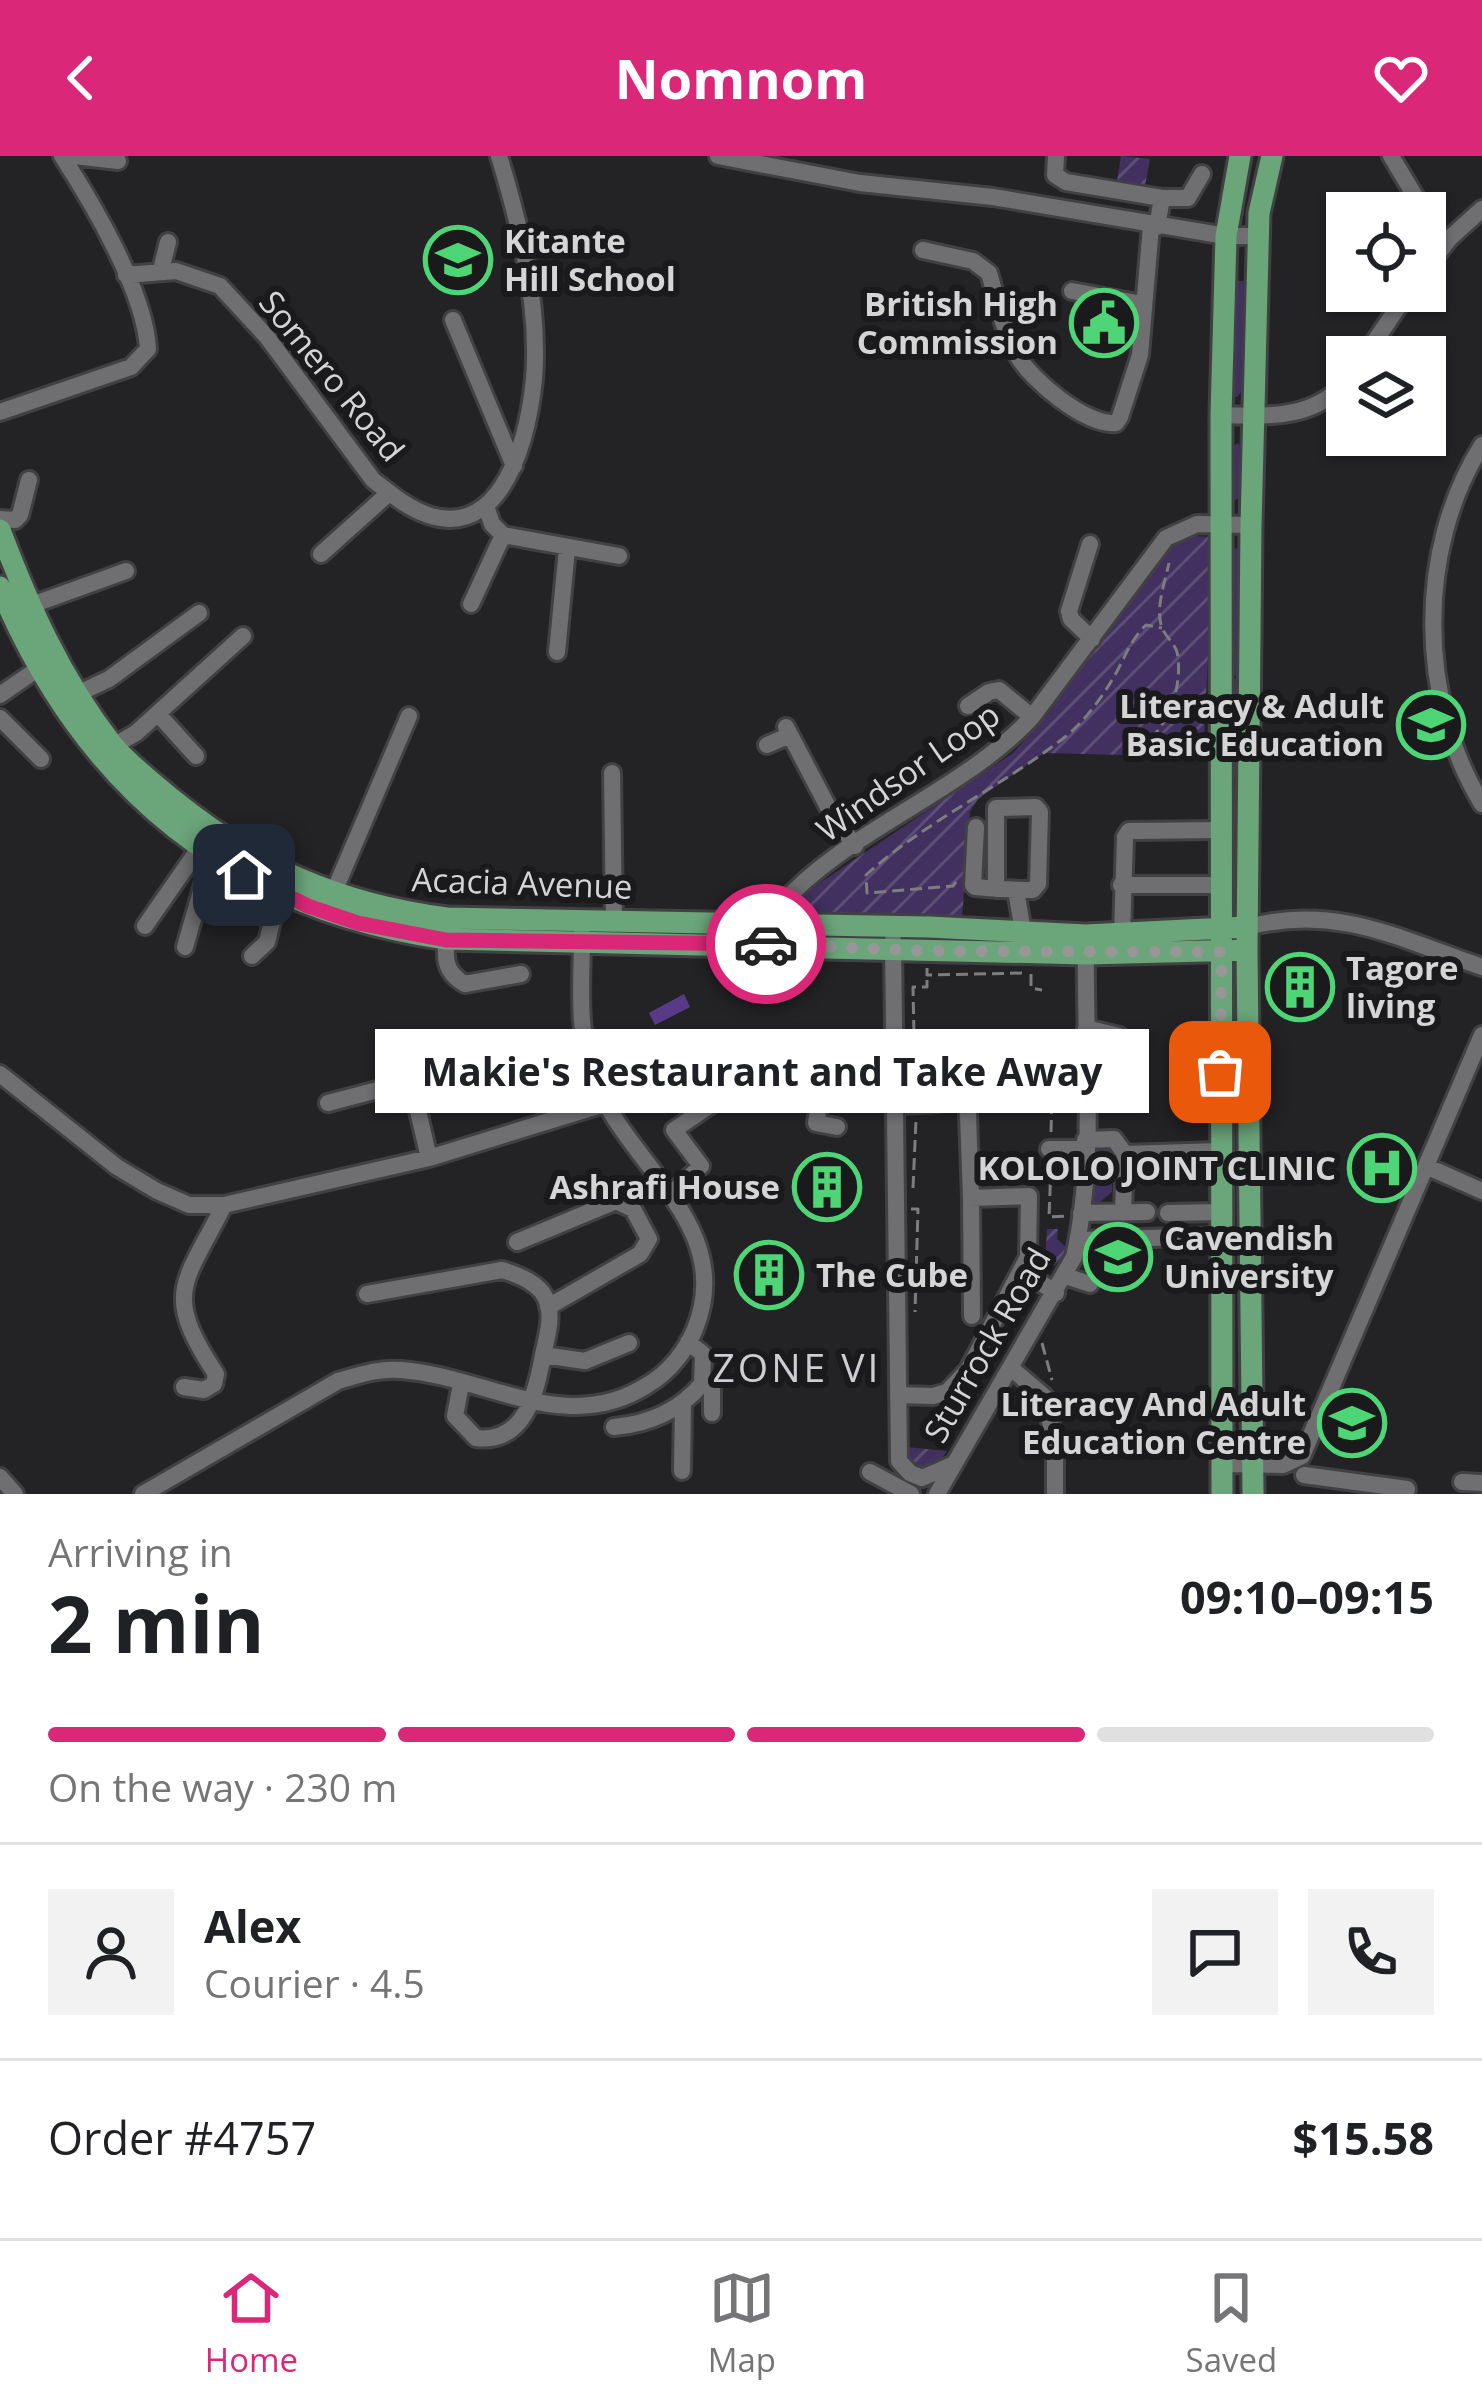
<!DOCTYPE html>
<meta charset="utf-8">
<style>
:root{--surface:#fff;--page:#f2f2f2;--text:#202124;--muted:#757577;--line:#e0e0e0;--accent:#db2777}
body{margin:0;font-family:"Open Sans",sans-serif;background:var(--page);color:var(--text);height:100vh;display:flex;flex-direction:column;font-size:45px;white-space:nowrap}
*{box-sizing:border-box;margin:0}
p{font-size:39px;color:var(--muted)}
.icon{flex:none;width:66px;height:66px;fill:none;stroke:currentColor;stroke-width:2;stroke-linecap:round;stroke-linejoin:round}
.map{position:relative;height:1338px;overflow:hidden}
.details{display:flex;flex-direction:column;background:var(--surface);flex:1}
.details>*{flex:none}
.buttons{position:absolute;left:1326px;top:36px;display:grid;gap:24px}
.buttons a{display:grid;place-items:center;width:120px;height:120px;border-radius:0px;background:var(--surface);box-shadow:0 3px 9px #0004;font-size:60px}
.pin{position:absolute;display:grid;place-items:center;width:102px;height:102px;color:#fff;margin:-51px;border-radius:24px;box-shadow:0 6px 18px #0006}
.courier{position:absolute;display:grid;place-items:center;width:120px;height:120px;margin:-60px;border:9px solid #db2777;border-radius:50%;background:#fff;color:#222;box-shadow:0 3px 15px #0007}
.bubble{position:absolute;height:84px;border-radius:0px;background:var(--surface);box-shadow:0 3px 9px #0004;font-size:39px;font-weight:700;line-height:84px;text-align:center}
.summary em{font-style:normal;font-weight:700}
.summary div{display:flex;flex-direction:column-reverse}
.summary{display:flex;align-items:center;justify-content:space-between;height:204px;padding:0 48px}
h1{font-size:78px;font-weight:700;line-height:90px}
.bar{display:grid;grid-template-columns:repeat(4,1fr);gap:18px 12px;align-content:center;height:144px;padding:0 48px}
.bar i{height:15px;border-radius:9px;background:var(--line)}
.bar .active{background:var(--accent)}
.bar p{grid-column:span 4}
.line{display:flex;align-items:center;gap:30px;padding:0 48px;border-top:3px solid var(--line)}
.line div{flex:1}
.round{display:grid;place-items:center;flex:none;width:126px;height:126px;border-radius:0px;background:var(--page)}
header{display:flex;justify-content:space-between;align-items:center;height:156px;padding:0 48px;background:var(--accent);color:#fff;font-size:54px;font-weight:700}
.dock{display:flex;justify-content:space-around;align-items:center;height:168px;border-top:3px solid var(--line);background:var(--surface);font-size:33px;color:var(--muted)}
.dock a{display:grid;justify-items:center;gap:6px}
.dock .active{color:var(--accent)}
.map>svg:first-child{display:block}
</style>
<header><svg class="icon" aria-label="back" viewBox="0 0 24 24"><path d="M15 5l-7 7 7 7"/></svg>Nomnom<svg class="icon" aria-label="heart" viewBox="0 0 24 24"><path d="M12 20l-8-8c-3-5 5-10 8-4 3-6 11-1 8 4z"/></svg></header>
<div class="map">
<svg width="1482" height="1338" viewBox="0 0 1482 1338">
<defs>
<pattern id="garden-furrows" width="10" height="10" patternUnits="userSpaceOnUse" patternTransform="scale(3)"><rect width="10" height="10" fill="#423160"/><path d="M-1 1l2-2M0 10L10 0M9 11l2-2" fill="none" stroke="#5c4e76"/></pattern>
<pattern id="water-ripples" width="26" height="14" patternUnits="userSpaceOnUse" patternTransform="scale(3)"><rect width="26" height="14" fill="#593a89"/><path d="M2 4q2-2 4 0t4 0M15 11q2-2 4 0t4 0" fill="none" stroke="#705699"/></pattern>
</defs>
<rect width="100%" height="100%" fill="#232325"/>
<!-- grass -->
<path fill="#423160" d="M1233,125H1244L1241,236L1237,241L1231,240Z
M1238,287L1243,294V340L1235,344L1230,341L1229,293Z
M1236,392L1242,398L1240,520L1229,519L1232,394Z
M1229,522L1241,524L1240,623H1228Z
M1094,981L1112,989V1036L1094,1051Z"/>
<!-- garden -->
<path fill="url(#garden-furrows)" d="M1121,0L1150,3L1145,30L1117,25Z
M1188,380L1214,381L1203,601L1044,597L978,643L970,656L962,763L787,758L790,747L1013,597L1048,558L1156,407L1173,388Z
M1047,1073H1058L1057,1083L1067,1092L1068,1098L1054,1110L1045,1108Z
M906,1291L947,1295C935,1313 922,1319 906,1302Z"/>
<!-- water -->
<path fill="url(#water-ripples)" d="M684,838L690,851L655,869L649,857Z"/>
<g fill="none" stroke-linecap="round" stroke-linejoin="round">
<!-- minor casing -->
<g stroke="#414042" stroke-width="22">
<path id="minor" d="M75,0L118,5
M718,0L860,27L993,41L1226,80H1258
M1056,0L1055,19L1066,26L1162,42
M1391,0L1425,57
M1157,71L1162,42H1188L1202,18
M923,94L973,105L989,117C997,144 1003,174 1017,199C1031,224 1086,270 1116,267L1120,261L1140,199L1151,70
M161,114L168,86
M1425,114L1450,82L1482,53
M126,119L176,115L220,130L267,181L373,324C390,337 407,352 428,359C511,387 535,256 535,200C536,133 518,63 499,0
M1072,135L1142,148
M453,164L514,310
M1364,201L1409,135
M0,256L131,211L148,193C145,136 93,48 62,0
M1221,259C1269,260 1313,264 1347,225
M1482,289C1416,394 1418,543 1482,648
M486,350L492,368L503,379L619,400
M0,363L15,364L20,359L29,324
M1090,388L1069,455L1071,463L1092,483
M321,398L389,337
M471,448L503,379
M29,450L126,415
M557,496L567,393
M77,538L109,523L199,457
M0,539L39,512
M968,550L989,536L999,534L1032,561
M158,558L196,600
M0,562L41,603
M786,571L829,653L855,690
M767,589L790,579
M113,590L136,577L243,480
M612,617L614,765
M976,671L973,729L975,731C994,733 1014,734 1033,734L1038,728L1040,656L1036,651L996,652V733
M1121,729H1219
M1016,734L1023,776
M333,738L409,560
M780,768L779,751C844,675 962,637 1032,561L1166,382L1197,368L1251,369
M145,770L200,691
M1247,771C1338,748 1397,782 1482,811
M447,775C445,799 442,815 465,828L521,818
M1122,779L1125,681L1129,675L1221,674
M893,784L899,1305L910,1317L922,1322L954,1308
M185,791L206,718L218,703
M252,800L267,786L279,737
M1086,872L1119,880L1131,901L1123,922L1088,925
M407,887L584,891
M0,918L117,1011L157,1035L189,1049H224L429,1002L604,948
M411,925L429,1002
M328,947L495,903
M894,948C918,950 942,946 967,943
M837,971L816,967L826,911L894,918
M1085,984L1114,983L1125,998L1123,1057
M1049,993H1084
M1125,998L1219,995
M1428,1011L1482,1035
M670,1039L701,1010L674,974L709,950
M971,1042L966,903L969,893L983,887L1020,885V902L1039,903
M1081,1057L1147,1056
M1168,1057L1220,1056
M1078,1084L1220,1080
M517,1086L616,1045L633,1053L649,1083L640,1098L548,1151
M1021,1114L1056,1137
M1065,1120L1090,1128
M367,1138L502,1114C516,1118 532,1124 542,1136C556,1155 547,1179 543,1199C536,1237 525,1288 476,1282L455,1260L461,1228
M543,1199L585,1205L629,1187
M1012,1213L1045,1241L1055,1289V1338
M702,1228L712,1229V1257
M184,1231L204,1234L214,1228L216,1218C162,1136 184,1129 224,1049
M898,1239L933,1240L947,1236L968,1214L1028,1101L1029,1040L971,1042L972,1160
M614,1271C649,1268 679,1255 702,1228L703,1198L688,1186
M1221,1308L1283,1309L1302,1300L1482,879
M682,1315L683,1247
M870,1316L911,1338
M1304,1319L1407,1333
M0,1321L15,1338
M1462,1326L1482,1327
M143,1338L338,1225C359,1219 379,1212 401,1214C486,1220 567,1282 649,1228C669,1216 686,1195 695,1173C737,1069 626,1009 594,922C576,874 582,828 582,778
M937,1338L1074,1101C1097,999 1084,890 1086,786"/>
</g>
<!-- major casing -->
<g stroke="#414042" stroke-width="27">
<path id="major" d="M0,374C29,451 61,522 111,587C128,608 151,625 172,643C257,712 339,748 447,762L929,771L1086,779L1247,771
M0,431C84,632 230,752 446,783L1086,798L1247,794
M1222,1338L1221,259L1226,80L1240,0
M1253,1338L1247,794L1251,369L1259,57L1272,0"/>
</g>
<!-- path -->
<path stroke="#7d7d7e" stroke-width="3" stroke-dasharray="12 6" stroke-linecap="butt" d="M1136,594C1167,577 1184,531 1177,496C1174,487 1166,481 1162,472C1155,452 1165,426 1169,407
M956,726L953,730L867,737L866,719C926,665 1001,631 1065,581C1082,568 1101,543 1112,524C1124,505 1129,485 1146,469L1162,472
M927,812V819L1024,817
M1031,818V832L1042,834
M915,930L913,831H927V819
M1051,976L1052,941
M1051,1010L1049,1061L1067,1060
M913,1032L916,964
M911,1053H918L915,1156
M1092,1106H1098
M1042,1187L1052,1224"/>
<!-- minor -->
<use href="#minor" stroke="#6f6e71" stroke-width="16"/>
<!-- major -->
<use href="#major" stroke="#6ba57a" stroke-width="21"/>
</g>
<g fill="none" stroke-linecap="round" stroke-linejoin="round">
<!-- done -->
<path stroke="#979798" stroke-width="12" stroke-dasharray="0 21.6" d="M766,788L928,795L1222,796L1220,916"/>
<!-- route -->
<path stroke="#db2777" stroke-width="15" d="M244,719L308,750L358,767L446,784L766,788"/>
</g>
<!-- icons -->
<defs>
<g id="school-ring" transform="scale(3.45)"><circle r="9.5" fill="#1a191c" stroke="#4ed676" stroke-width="1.5"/><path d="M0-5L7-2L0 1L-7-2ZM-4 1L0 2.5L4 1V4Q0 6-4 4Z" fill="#4ed676"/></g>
<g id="civic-ring" transform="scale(3.45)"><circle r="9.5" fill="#1a191c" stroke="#4ed676" stroke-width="1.5"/><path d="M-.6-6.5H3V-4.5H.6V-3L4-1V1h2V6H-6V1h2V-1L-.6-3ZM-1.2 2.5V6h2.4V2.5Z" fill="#4ed676"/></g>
<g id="university-ring" transform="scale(3.45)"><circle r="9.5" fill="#1a191c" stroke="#4ed676" stroke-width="1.5"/><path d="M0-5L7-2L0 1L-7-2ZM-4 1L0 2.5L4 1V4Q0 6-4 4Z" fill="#4ed676"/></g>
<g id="building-ring" transform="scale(3.45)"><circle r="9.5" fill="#1a191c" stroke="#4ed676" stroke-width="1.5"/><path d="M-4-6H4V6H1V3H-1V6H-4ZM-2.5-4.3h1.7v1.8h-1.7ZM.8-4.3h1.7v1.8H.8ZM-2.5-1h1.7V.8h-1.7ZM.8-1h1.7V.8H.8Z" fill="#4ed676"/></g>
<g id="hospital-ring" transform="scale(3.45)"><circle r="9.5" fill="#1a191c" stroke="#4ed676" stroke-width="1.5"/><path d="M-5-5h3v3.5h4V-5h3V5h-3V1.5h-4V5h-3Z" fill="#4ed676"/></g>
</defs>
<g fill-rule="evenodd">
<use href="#school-ring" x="458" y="104"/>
<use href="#civic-ring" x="1104" y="167"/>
<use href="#university-ring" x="1431" y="569"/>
<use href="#building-ring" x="1300" y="831"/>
<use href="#hospital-ring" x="1382" y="1012"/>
<use href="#building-ring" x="827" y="1031"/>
<use href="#university-ring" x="1118" y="1101"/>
<use href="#building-ring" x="769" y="1119"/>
<use href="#university-ring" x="1352" y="1267"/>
</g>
<g text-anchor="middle" stroke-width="12" stroke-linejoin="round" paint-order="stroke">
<!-- poi labels -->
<g font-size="33" font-weight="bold" fill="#d5d5d6" stroke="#1a191c" text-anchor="end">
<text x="504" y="97" text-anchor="start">Kitante<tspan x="504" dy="38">Hill School</tspan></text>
<text x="1058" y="160">British High<tspan x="1058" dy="38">Commission</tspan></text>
<text x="1384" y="562">Literacy &amp; Adult<tspan x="1384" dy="38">Basic Education</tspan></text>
<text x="1346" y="824" text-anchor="start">Tagore<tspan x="1346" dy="38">living</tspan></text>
<text x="1336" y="1024">KOLOLO JOINT CLINIC</text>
<text x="780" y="1043">Ashrafi House</text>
<text x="1164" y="1094" text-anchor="start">Cavendish<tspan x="1164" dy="38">University</tspan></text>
<text x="816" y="1131" text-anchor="start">The Cube</text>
<text x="1306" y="1260">Literacy And Adult<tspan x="1306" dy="38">Education Centre</tspan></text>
</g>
<!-- street labels -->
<g font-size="33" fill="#d5d5d6" stroke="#1a191c">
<text transform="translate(332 220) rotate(51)" y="12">Somero Road</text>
<text transform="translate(908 616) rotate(-35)" y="12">Windsor Loop</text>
<text transform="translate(522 727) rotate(2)" y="12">Acacia Avenue</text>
<text transform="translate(987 1189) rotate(-60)" y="12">Sturrock Road</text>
</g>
<!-- quarter labels -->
<g font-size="39" letter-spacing="3" fill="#cecdd1" stroke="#1a191c">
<text x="797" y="1226">ZONE VI</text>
</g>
</g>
</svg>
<div class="buttons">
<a><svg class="icon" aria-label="locate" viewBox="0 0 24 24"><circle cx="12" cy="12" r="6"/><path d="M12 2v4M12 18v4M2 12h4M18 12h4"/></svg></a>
<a><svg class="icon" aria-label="layers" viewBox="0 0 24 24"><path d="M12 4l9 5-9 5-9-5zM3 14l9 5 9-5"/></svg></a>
</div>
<div class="pin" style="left:1220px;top:916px;background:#ea580c"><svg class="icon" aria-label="bag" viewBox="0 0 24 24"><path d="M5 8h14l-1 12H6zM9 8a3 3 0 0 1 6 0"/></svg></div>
<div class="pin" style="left:244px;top:719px;background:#1f2937"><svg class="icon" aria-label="home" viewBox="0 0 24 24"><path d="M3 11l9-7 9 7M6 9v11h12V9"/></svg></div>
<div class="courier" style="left:766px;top:788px"><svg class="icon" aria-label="car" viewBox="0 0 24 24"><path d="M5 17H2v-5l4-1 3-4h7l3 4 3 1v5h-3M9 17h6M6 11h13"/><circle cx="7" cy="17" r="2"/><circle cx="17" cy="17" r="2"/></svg></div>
<div class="bubble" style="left:375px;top:873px;width:774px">Makie's Restaurant and Take Away</div>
</div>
<section class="details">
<div class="summary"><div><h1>2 min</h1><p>Arriving in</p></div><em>09:10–09:15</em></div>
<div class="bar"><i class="active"></i><i class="active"></i><i class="active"></i><i></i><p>On the way · 230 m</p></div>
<div class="line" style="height:216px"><a class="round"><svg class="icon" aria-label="person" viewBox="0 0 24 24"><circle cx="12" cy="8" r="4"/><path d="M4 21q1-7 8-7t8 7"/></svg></a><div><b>Alex</b><p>Courier · 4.5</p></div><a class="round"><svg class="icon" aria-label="chat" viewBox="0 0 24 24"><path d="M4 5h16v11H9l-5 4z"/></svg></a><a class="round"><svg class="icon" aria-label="phone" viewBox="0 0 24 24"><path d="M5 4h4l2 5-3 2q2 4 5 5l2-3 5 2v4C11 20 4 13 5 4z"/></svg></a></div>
<div class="line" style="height:156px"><div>Order #4757</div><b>$15.58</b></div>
</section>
<nav class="dock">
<a class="active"><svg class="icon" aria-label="home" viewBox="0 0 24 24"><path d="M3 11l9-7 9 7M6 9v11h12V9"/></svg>Home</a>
<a><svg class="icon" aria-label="map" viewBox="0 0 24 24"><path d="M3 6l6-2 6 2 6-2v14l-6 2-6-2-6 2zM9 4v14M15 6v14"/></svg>Map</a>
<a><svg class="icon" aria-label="saved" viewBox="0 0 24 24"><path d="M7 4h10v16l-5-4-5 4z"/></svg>Saved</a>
</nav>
